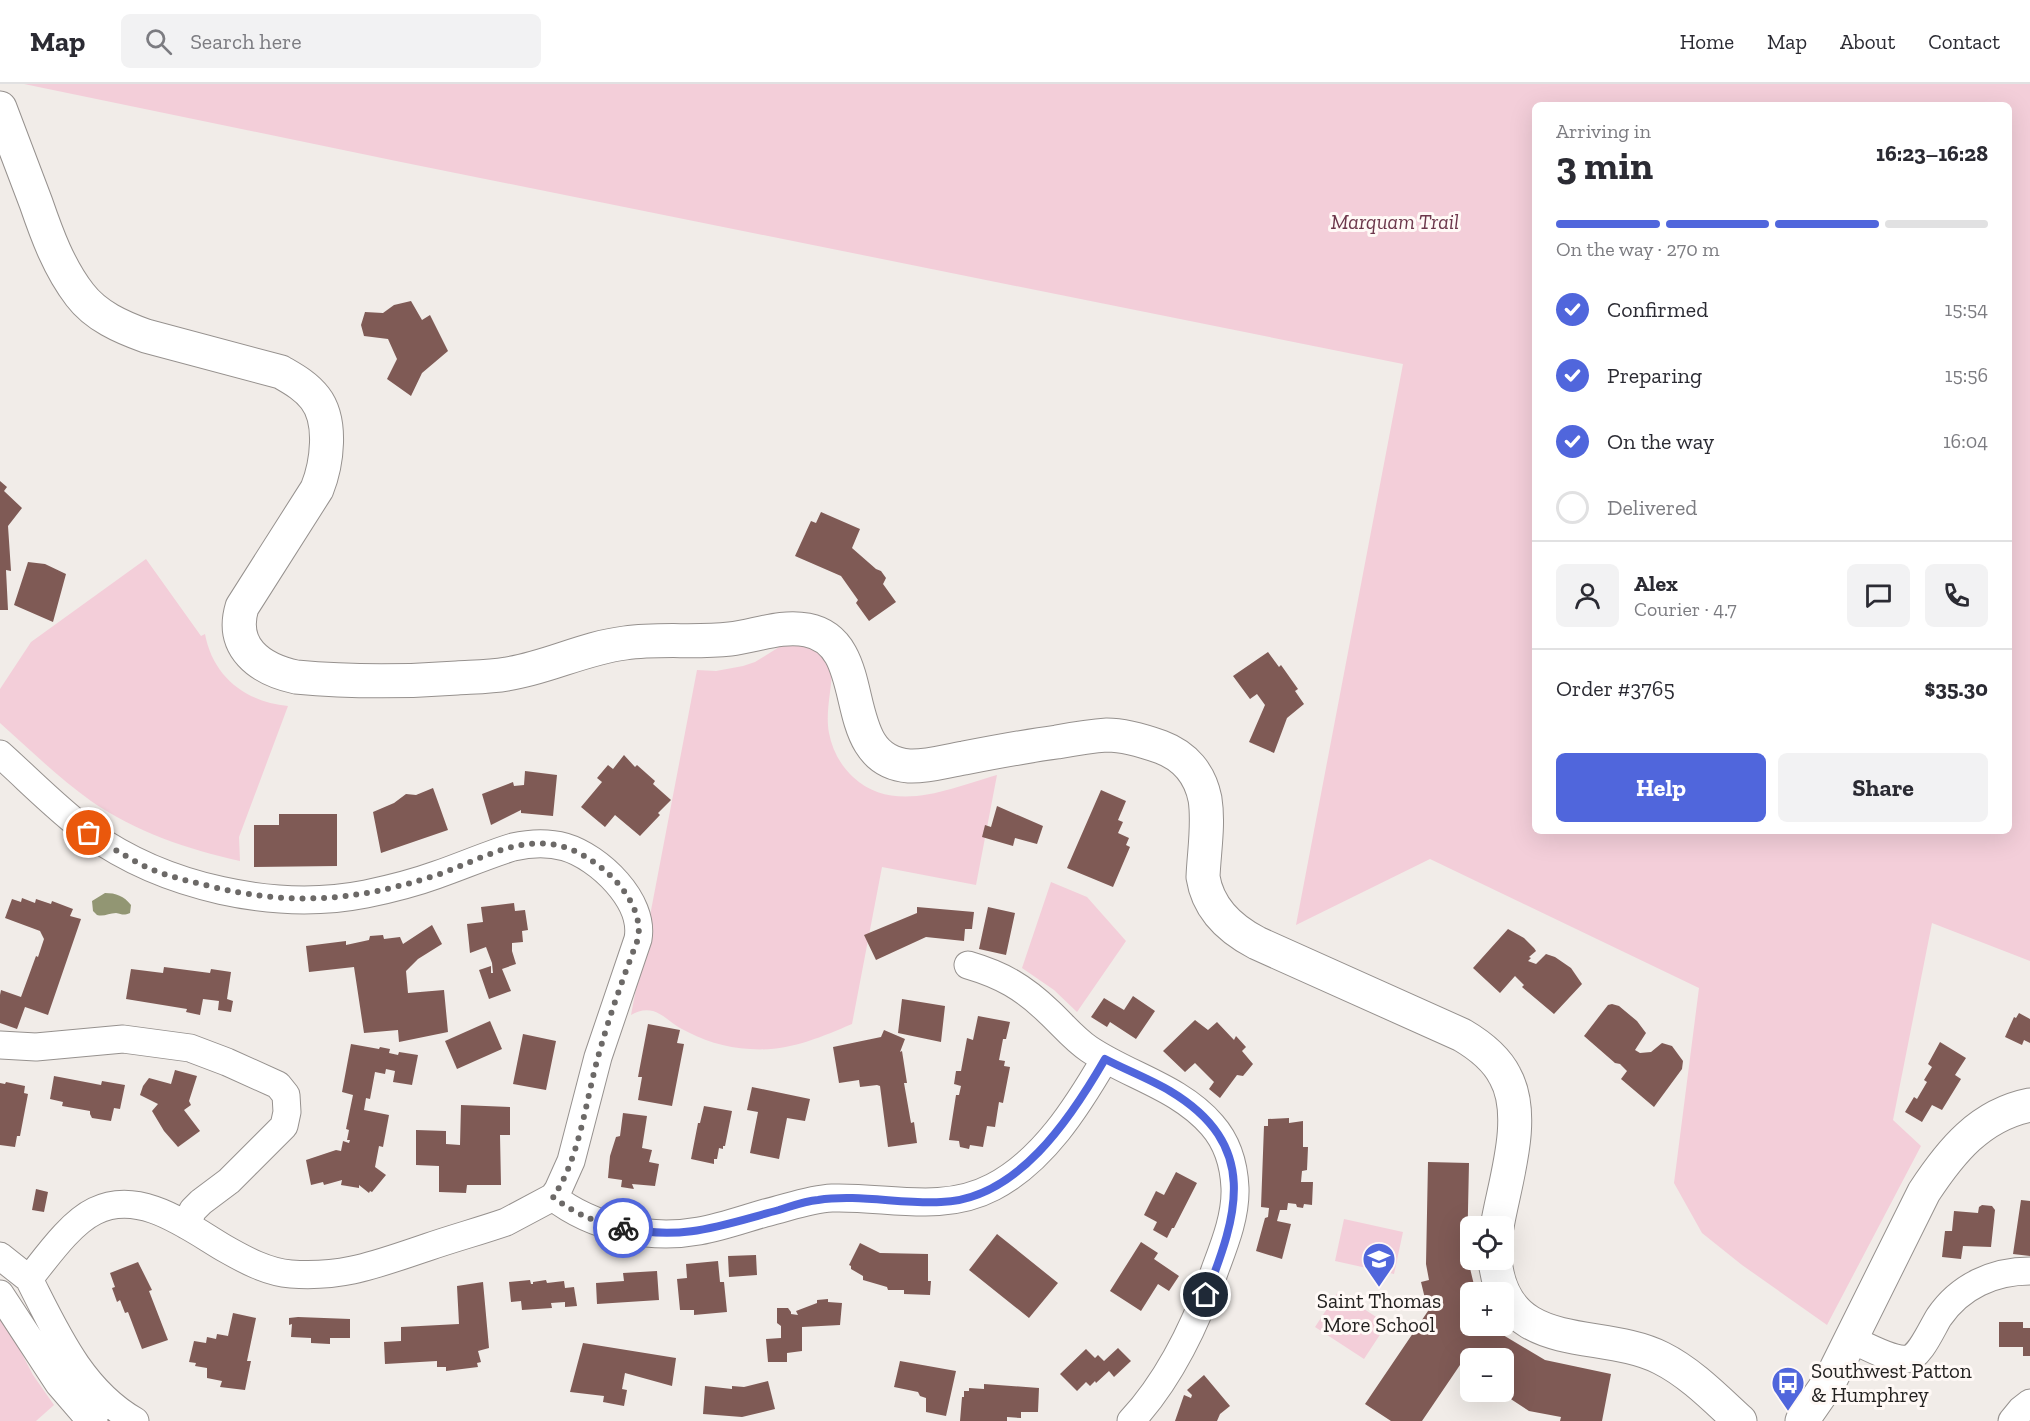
<!DOCTYPE html>
<meta charset="utf-8">
<style>
:root{--surface:#fff;--page:#f2f2f3;--text:#2b2b33;--muted:#7c7c81;--line:#e1e1e2;--accent:#5066dc}
body{margin:0;font-family:"Zilla Slab",serif;background:var(--page);color:var(--text);height:100vh;display:flex;flex-direction:column;font-size:22px;white-space:nowrap}
*{box-sizing:border-box;margin:0}
p{font-size:20px;color:var(--muted)}
.icon{flex:none;width:33px;height:33px;fill:none;stroke:currentColor;stroke-width:2;stroke-linecap:round;stroke-linejoin:round}
.map{position:relative;flex:1;overflow:hidden}
.details{position:absolute;left:1532px;top:18px;width:480px;height:732px;display:flex;flex-direction:column;background:var(--surface);border-radius:9px;box-shadow:0 6px 24px #0002}
.details>*{flex:none}
.tools{position:absolute;left:1460px;top:1132px;display:grid;gap:12px}
.tools a{display:grid;place-items:center;width:54px;height:54px;border-radius:9px;background:var(--surface);box-shadow:0 6px 24px #0002;font-size:30px}
.pin{position:absolute;display:grid;place-items:center;width:51px;height:51px;color:#fff;margin:-26px;border:3px solid #fff;border-radius:50%;box-shadow:0 2px 6px #0007}
.courier{position:absolute;display:grid;place-items:center;width:60px;height:60px;margin:-30px;border:4px solid #5066dc;border-radius:50%;background:#fff;color:#222;box-shadow:0 2px 8px #0007}
.summary em{font-style:normal;font-weight:700}
.summary div{display:flex;flex-direction:column-reverse}
.summary{display:flex;align-items:center;justify-content:space-between;height:102px;padding:0 24px}
h1{font-size:39px;font-weight:700;line-height:45px}
.bar{display:grid;grid-template-columns:repeat(4,1fr);gap:9px 6px;align-content:center;height:72px;padding:0 24px}
.bar i{height:8px;border-radius:4px;background:var(--line)}
.bar .current{background:var(--accent)}
.bar p{grid-column:span 4}
.line{display:flex;align-items:center;gap:15px;padding:0 24px;border-top:2px solid var(--line)}
.line div{flex:1}
.round{display:grid;place-items:center;flex:none;width:63px;height:63px;border-radius:9px;background:var(--page)}
ol{padding:0 24px;list-style:none}
li{display:flex;align-items:center;gap:18px;height:66px}
li p{margin-inline-start:auto}
li .icon{padding:6px;border-radius:50%;background:var(--accent);color:#fff;stroke-width:4}
li:last-child{color:var(--muted)}
li i{width:33px;height:33px;border:3px solid var(--line);border-radius:50%}
.primary-button{display:flex;gap:12px;margin-top:auto;padding:12px 24px}
.primary-button a{flex:1;height:69px;border-radius:9px;background:var(--accent);color:#fff;font-size:24px;font-weight:700;line-height:69px;text-align:center}
.primary-button a+a{background:var(--page);color:var(--text)}
header{display:flex;align-items:center;gap:36px;box-sizing:border-box;height:84px;padding:0 30px;background:var(--surface);border-bottom:2px solid var(--line)}
header strong{font-size:28px}
nav{display:flex;gap:33px;margin-inline-start:auto;font-size:21px}
.search{width:420px;height:54px;background:var(--page);display:flex;align-items:center;gap:15px;box-sizing:border-box;padding:0 21px;border-radius:9px;color:var(--muted);font-size:22px}
.map>svg:first-child{display:block}
</style>
<header>
<strong>Map</strong>
<div class="search"><svg class="icon" aria-label="search" viewBox="0 0 24 24"><circle cx="10" cy="10" r="6"/><path d="M15 15l6 6"/></svg>Search here</div>
<nav><a>Home</a><a>Map</a><a>About</a><a>Contact</a></nav>
</header>
<div class="map">
<svg width="2030" height="1337" viewBox="0 0 2030 1337">
<rect width="100%" height="100%" fill="#f1ece8"/>
<!-- green -->
<path fill="#f3ced9" fill-rule="evenodd" d="M24,0H2030V877L1932,839L1893,1036L1921,1062L1827,1241L1742,1181L1702,1149L1674,1099L1699,904L1430,775L1296,841L1403,280L401,78ZM1534,21H2008V747H1534Z
M146,475L201,552L205,550C213,593 246,618 288,622L239,753L240,777C187,765 136,748 91,717C59,694 30,666 0,639V605L31,558Z
M810,559L832,584C832,605 825,628 829,649C832,665 840,681 853,693C894,731 951,704 997,691L976,801L882,783L852,940C819,954 787,968 750,965C725,964 702,956 680,944C671,939 663,930 653,927C645,925 638,927 631,931L697,586L716,587L743,582L755,578L784,560Z
M1051,798L1087,813L1126,857L1077,928L1054,906L1022,884Z
M1344,1135L1403,1148L1394,1190L1335,1177Z
M1338,1208L1387,1240L1364,1275L1315,1243Z
M0,1228L33,1291L54,1321L36,1337H0Z"/>
<!-- water -->
<path fill="#929673" d="M105,809C116,809 124,812 131,821L130,829C123,832 122,830 116,829C109,829 104,833 97,831L93,827L92,817Z"/>
<!-- building -->
<path fill="#7f5a55" d="M411,217L422,236L430,231L448,267L422,289L411,312L387,295L397,275L388,255L364,252L361,241L365,228L383,229L394,221Z
M0,397L7,403L4,407L22,424L8,442L11,487L6,486L8,526H0Z
M821,428L860,445L852,464L876,485L881,487L886,494L883,500L896,518L869,537L856,519L858,516L841,492L795,472L811,437L816,439Z
M28,478L45,480L66,490L53,538L14,521Z
M1268,568L1279,583L1281,581L1298,605L1295,607L1304,620L1287,634L1274,669L1249,658L1265,621L1257,610L1250,615L1233,592Z
M624,671L635,683L637,681L655,697L653,700L671,716L658,729L660,731L640,752L615,731L605,743L581,723L602,698L597,694L608,681L613,685Z
M525,687L557,691L553,732L521,729V726L491,741L482,710L513,698L514,702L524,701Z
M433,704L448,746L381,769L373,728L394,719L406,710L416,711Z
M1101,706L1126,717L1118,736L1123,738L1118,749L1129,754L1126,761L1130,763L1113,803L1067,784Z
M997,722L1043,742L1037,760L1015,754L1013,762L982,753L985,741L991,743Z
M279,730H337V782L254,783V741H279Z
M22,814L35,819L36,815L51,820L52,817L73,825L70,832L81,835L48,931L25,923L17,945L0,939V911L1,906L21,913L36,872L38,873L44,855L40,847L5,834L12,815L21,818Z
M514,819L515,827L525,826L528,846L522,847L523,858L512,859V867L516,880L502,885L511,907L489,915L479,886L491,882V889H493L492,879L486,863L470,869L467,840L483,838L481,823Z
M917,823L974,828L972,845H965L964,857L926,853L876,876L864,851L917,829Z
M988,823L1015,829L1006,871L979,865Z
M432,841L442,860L418,875L406,887L408,909L444,906L448,948L399,958L398,946L364,949L354,883L309,888L306,862L346,857V861L369,856L370,852L383,851L384,855L400,853L403,860Z
M1508,845L1524,854L1534,864L1536,867L1529,873L1531,874L1528,877L1536,880L1546,870L1555,873L1571,884L1582,900L1554,930L1522,903L1524,901L1515,892L1500,909L1473,884Z
M164,883L210,889L211,885L231,888L227,915L233,917L231,928L218,926L219,917L203,915L200,931L186,928L187,925L126,915L131,885L163,889Z
M1133,912L1155,927L1136,955L1110,938L1107,943L1091,933L1104,914L1124,926Z
M902,915L945,922L941,958L898,949Z
M1612,920L1619,922L1637,937L1646,949L1635,966L1640,969L1651,968L1662,959L1672,962L1683,977L1682,985L1654,1023L1621,995L1627,987L1620,980L1615,979L1584,952L1608,921Z
M2019,929L2030,935V959L2024,956L2022,961L2005,953L2014,933L2016,934Z
M978,932L1010,938L1006,955H1003L999,976L1005,977L1004,982L1010,983L1003,1019L999,1018L995,1043L987,1042L983,1063L970,1061L969,1065L960,1063L959,1057L949,1056L956,1011H959L961,1002L954,1000L956,987H961L967,954L973,956Z
M1195,936L1208,946L1217,938L1234,956L1236,952L1246,963L1242,967L1253,980L1243,992L1237,991L1220,1014L1209,1005L1214,998L1195,979L1185,988L1163,967Z
M490,937L502,965L457,985L445,957Z
M648,940L680,946L677,959L684,960L672,1022L638,1016L642,993H638Z
M884,946L905,955L900,968L902,967L907,999H904L911,1039L914,1038L917,1059L888,1063L880,1002L877,1001L860,1003L859,996L839,999L833,963L881,953Z
M523,950L556,957L546,1006L513,1000Z
M1940,958L1966,974L1955,991L1961,995L1942,1026L1932,1021L1922,1038L1905,1028L1914,1013L1917,1015L1927,998L1924,996L1932,983L1928,980Z
M351,960L379,965L380,963L390,965L389,969L398,971L399,968L418,971L412,1001L393,998L395,987L386,985L385,990L375,988L370,1015L366,1014L364,1026L389,1031L383,1063L379,1062L375,1083L386,1091L372,1108L370,1107L369,1109L359,1101V1104L341,1101L342,1096L324,1101L323,1098L311,1101L306,1076L336,1066L341,1067L343,1057L349,1059L350,1056H347L349,1046L346,1045L353,1011L342,1008Z
M175,986L197,992L189,1017L191,1021L184,1026L200,1047L178,1063L164,1047L152,1027L158,1020L140,1011L143,1002L149,994L171,1000Z
M54,992L101,1001L102,997L125,1001L120,1025L114,1024L111,1037L92,1034L90,1030V1027L62,1022L63,1018L50,1015Z
M6,998L25,1002L24,1009L28,1010L20,1052H17L15,1063L0,1061V999L5,1000Z
M752,1003L810,1015L805,1037L787,1034L779,1075L750,1069L758,1028L747,1026Z
M461,1021L510,1023V1051H500L501,1101H467L466,1109L439,1108V1082L416,1081V1046L446,1047V1060L460,1061Z
M704,1022L732,1027L725,1062H723V1065L719,1064L717,1075H714V1080L691,1075L698,1039H700Z
M623,1029L647,1032L642,1064L652,1066L649,1078L659,1080L655,1102L632,1100L634,1105L621,1103L622,1096L608,1094L610,1072L616,1053L620,1052Z
M1289,1034V1039L1303,1037V1063H1308L1307,1086L1302,1087L1301,1098H1313L1312,1121L1304,1120L1303,1124L1297,1123L1296,1120L1288,1119L1287,1126H1280L1277,1137L1291,1140L1282,1175L1256,1167L1265,1134L1268,1133L1269,1124L1261,1123L1264,1042H1268V1035Z
M1428,1078L1469,1079L1467,1172L1476,1209H1470V1242H1485V1244L1488,1242L1545,1276L1611,1290L1602,1337H1560L1561,1333L1529,1327L1500,1308H1503V1275H1470V1288L1460,1281L1422,1337H1391L1365,1320L1428,1227L1421,1198L1429,1196L1426,1180Z
M1176,1088L1197,1099L1174,1144H1172L1167,1154L1153,1146L1157,1138L1144,1131L1156,1107L1164,1111Z
M36,1105L48,1108L44,1128L32,1126Z
M2021,1116L2030,1117V1172L2013,1170Z
M1982,1121L1992,1122L1995,1126L1991,1163L1963,1162L1961,1175L1942,1173L1945,1147H1952L1954,1127L1978,1129L1979,1123Z
M997,1150L1058,1199L1029,1234L969,1186Z
M1141,1158L1158,1169L1154,1175L1179,1192L1169,1207L1158,1200L1141,1227L1110,1207Z
M860,1159L880,1169L928,1170V1197H931L930,1211L904,1210V1206H888L887,1203L863,1196V1192L851,1185V1182L849,1181Z
M756,1171L757,1191L729,1193L728,1172Z
M718,1177L720,1198H724L727,1228L694,1231V1226H680L677,1195L687,1194L686,1180Z
M138,1178L152,1206L149,1207L168,1256L142,1265L128,1228L125,1229L120,1216L117,1218L112,1204L115,1203L110,1189Z
M657,1187L659,1216L597,1220L596,1199L624,1197L623,1189Z
M530,1196L531,1200H533V1198L546,1196L547,1199L564,1197L565,1204L574,1203L577,1222L565,1223V1218L551,1219L552,1224L522,1226L521,1217L511,1218L509,1198Z
M483,1198L489,1264L478,1267L481,1278L477,1279L478,1283L446,1287V1283H437V1277L385,1280L384,1258L401,1257V1243L459,1240L457,1202Z
M828,1215V1218L842,1219L840,1241L802,1243V1267L787,1269V1278H768L766,1255L781,1254V1242L777,1239V1224H788L791,1228V1230L798,1231L796,1227L817,1219V1216Z
M233,1229L256,1234L247,1277H251L245,1306L220,1303L222,1297L207,1294V1284L195,1282L196,1279L189,1278L194,1257L206,1259L207,1253L216,1255L217,1250L228,1252Z
M298,1233L350,1235V1254H330V1260L311,1259V1254L291,1253L292,1240L289,1241V1234Z
M1999,1238H2023V1244H2030V1272H2023V1263H1999Z
M583,1259L676,1274L672,1302L625,1289L622,1305L627,1306L624,1322L603,1318L604,1312L570,1308Z
M1118,1264L1131,1277L1114,1293L1109,1287L1096,1299L1095,1297L1090,1302L1086,1298L1077,1307L1060,1290L1086,1265L1095,1274L1098,1271L1104,1277Z
M900,1277L956,1287L946,1332L926,1328V1314L920,1312L918,1308L894,1303Z
M1204,1291L1230,1322L1220,1330L1217,1337H1175L1184,1311L1191,1314L1192,1311L1187,1306Z
M768,1297L775,1325L742,1333L703,1330L705,1302L732,1305V1302L744,1303Z
M984,1300L1039,1304L1038,1328H1021V1334L1007,1333V1337H960L962,1313H964V1307H969V1304L984,1305Z"/>
<g fill="none" stroke-linecap="round" stroke-linejoin="round">
<!-- minor casing -->
<g stroke="#96918e" stroke-width="29">
<path id="minor" d="M0,670C29,696 57,725 89,749C164,803 275,828 366,810C390,805 414,799 436,791C462,782 487,771 513,763C531,759 547,758 565,763C599,773 645,817 638,855L598,973L571,1077L558,1106L553,1113L506,1138C480,1147 454,1154 428,1163C379,1179 345,1194 291,1190C267,1188 245,1176 224,1164C187,1142 140,1105 95,1127C70,1139 46,1174 29,1195C56,1248 81,1306 135,1337
M968,881C1002,891 1023,903 1049,928C1062,940 1074,955 1089,965C1129,992 1179,1003 1212,1041C1227,1058 1234,1081 1235,1104C1236,1131 1225,1159 1216,1183C1197,1238 1171,1294 1131,1337
M0,961L36,963L123,955L190,964L227,978L278,1001L286,1011L287,1028L284,1042L229,1097L201,1118L193,1126L186,1141
M553,1113C593,1144 650,1156 699,1147C722,1143 744,1135 765,1129C787,1124 809,1115 832,1114C886,1112 942,1130 993,1103C1043,1077 1077,1023 1105,975
M0,1172L29,1195
M0,1210L59,1300L84,1329L94,1337
M1851,1255C1864,1261 1893,1277 1907,1275C1920,1273 1932,1244 1939,1233C1960,1202 1994,1187 2030,1187
M2012,1337L2021,1326L2030,1319"/>
</g>
<!-- major casing -->
<g stroke="#96918e" stroke-width="35">
<path id="major" d="M0,24C12,56 24,87 36,119C47,151 59,184 80,211C96,232 121,243 146,252L281,288C293,295 306,302 315,314C333,337 327,380 317,405L242,523C230,563 259,585 296,593C350,598 403,598 457,594C473,593 490,593 507,590C547,584 584,564 625,559C660,554 695,559 730,555C756,552 781,541 807,546C876,559 833,676 909,682C927,683 946,677 964,674C995,668 1026,662 1057,658C1073,655 1090,652 1107,651C1125,651 1144,657 1161,663C1185,672 1200,690 1205,715C1209,740 1204,768 1203,793C1208,825 1230,845 1257,859L1462,951C1479,961 1496,974 1505,992C1528,1033 1504,1100 1497,1143
M1495,1176C1505,1273 1600,1243 1661,1274C1691,1289 1716,1315 1740,1337
M1802,1337L1831,1295L1924,1108C1951,1067 1980,1031 2030,1021"/>
</g>
<!-- minor -->
<use href="#minor" stroke="#fff" stroke-width="27"/>
<!-- major -->
<use href="#major" stroke="#fff" stroke-width="33"/>
</g>
<g fill="none" stroke-linecap="round" stroke-linejoin="round">
<!-- done -->
<path stroke="#6c6967" stroke-width="6" stroke-dasharray="0 10.8" d="M89,749C107,761 125,772 144,782C163,791 184,796 205,801C288,822 352,818 434,792C471,780 510,755 551,760C591,765 646,813 638,855C623,894 609,933 598,973C586,1016 579,1077 553,1113C577,1131 595,1138 623,1144"/>
<!-- route -->
<path stroke="#5066dc" stroke-width="8" d="M623,1144C684,1157 722,1141 779,1126C792,1122 805,1117 818,1116C857,1110 901,1120 941,1118C1017,1116 1071,1034 1105,975C1126,986 1150,995 1170,1007C1260,1061 1238,1130 1206,1211"/>
</g>
<!-- icons -->
<defs>
<g id="school-pin" transform="scale(1.725)"><path d="M0 17L-7.5 6A9.5 9.5 0 1 1 7.5 6Z" fill="#5066dc" stroke="#fff9f6"/><path d="M0-5L7-2L0 1L-7-2ZM-4 1L0 2.5L4 1V4Q0 6-4 4Z" fill="#fff"/></g>
<g id="bus-pin" transform="scale(1.725)"><path d="M0 17L-7.5 6A9.5 9.5 0 1 1 7.5 6Z" fill="#5066dc" stroke="#fff9f6"/><path d="M-5-6H5V4H4V6H2V4H-2V6H-4V4H-5ZM-3.5-4V0h7V-4ZM-3.5 1.2v1.5H-2V1.2ZM2 1.2v1.5H3.5V1.2Z" fill="#fff"/></g>
</defs>
<g fill-rule="evenodd">
<use href="#school-pin" x="1379" y="1175"/>
<use href="#bus-pin" x="1788" y="1299"/>
</g>
<g text-anchor="middle" stroke-width="6" stroke-linejoin="round" paint-order="stroke">
<!-- park labels -->
<g font-size="21" font-style="italic" fill="#6c374b" stroke="#fff9f6">
<text x="1395" y="145">Marquam Trail</text>
</g>
<!-- poi labels -->
<g font-size="21" fill="#242221" stroke="#fff9f6">
<text x="1379" y="1224">Saint Thomas<tspan x="1379" dy="24">More School</tspan></text>
<text x="1811" y="1294" text-anchor="start">Southwest Patton<tspan x="1811" dy="24">&amp; Humphrey</tspan></text>
</g>
</g>
</svg>
<div class="tools">
<a><svg class="icon" aria-label="locate" viewBox="0 0 24 24"><circle cx="12" cy="12" r="6"/><path d="M12 2v4M12 18v4M2 12h4M18 12h4"/></svg></a>
<a>+</a>
<a>−</a>
</div>
<div class="pin" style="left:89px;top:749px;background:#ea580c"><svg class="icon" aria-label="bag" viewBox="0 0 24 24"><path d="M5 8h14l-1 12H6zM9 8a3 3 0 0 1 6 0"/></svg></div>
<div class="pin" style="left:1206px;top:1211px;background:#1f2937"><svg class="icon" aria-label="home" viewBox="0 0 24 24"><path d="M3 11l9-7 9 7M6 9v11h12V9"/></svg></div>
<div class="courier" style="left:623px;top:1144px"><svg class="icon" aria-label="bike" viewBox="0 0 24 24"><circle cx="6" cy="16" r="4"/><circle cx="18" cy="16" r="4"/><path d="M6 16l4-8h5l3 8M10 8l3 8H6M13 5h3"/></svg></div>
<section class="details">
<div class="summary"><div><h1>3 min</h1><p>Arriving in</p></div><em>16:23–16:28</em></div>
<div class="bar"><i class="current"></i><i class="current"></i><i class="current"></i><i></i><p>On the way · 270 m</p></div>
<ol>
<li><svg class="icon" aria-label="check" viewBox="0 0 24 24"><path d="M5 12l5 5 9-10"/></svg>Confirmed<p>15:54</p></li>
<li><svg class="icon" aria-label="check" viewBox="0 0 24 24"><path d="M5 12l5 5 9-10"/></svg>Preparing<p>15:56</p></li>
<li><svg class="icon" aria-label="check" viewBox="0 0 24 24"><path d="M5 12l5 5 9-10"/></svg>On the way<p>16:04</p></li>
<li><i></i>Delivered</li>
</ol>
<div class="line" style="height:108px"><a class="round"><svg class="icon" aria-label="person" viewBox="0 0 24 24"><circle cx="12" cy="8" r="4"/><path d="M4 21q1-7 8-7t8 7"/></svg></a><div><b>Alex</b><p>Courier · 4.7</p></div><a class="round"><svg class="icon" aria-label="chat" viewBox="0 0 24 24"><path d="M4 5h16v11H9l-5 4z"/></svg></a><a class="round"><svg class="icon" aria-label="phone" viewBox="0 0 24 24"><path d="M5 4h4l2 5-3 2q2 4 5 5l2-3 5 2v4C11 20 4 13 5 4z"/></svg></a></div>
<div class="line" style="height:78px"><div>Order #3765</div><b>$35.30</b></div>
<div class="primary-button"><a>Help</a><a>Share</a></div>
</section>
</div>
